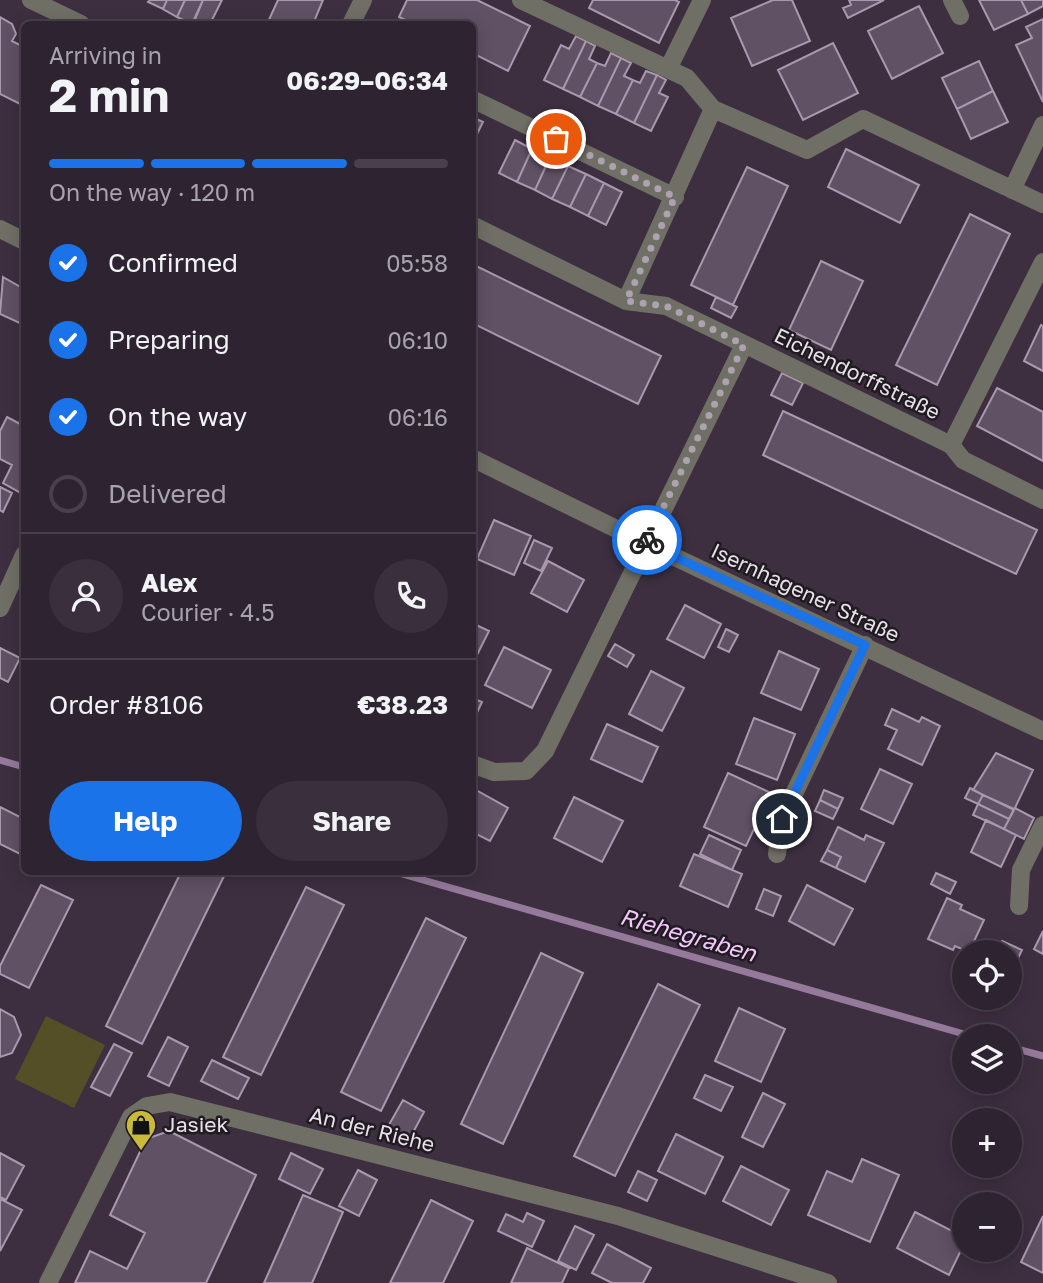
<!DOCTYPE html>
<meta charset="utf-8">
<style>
:root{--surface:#2e2330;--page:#3a2f3c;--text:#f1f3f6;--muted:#a7a4ab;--line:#49404c;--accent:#1a73e8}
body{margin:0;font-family:"Golos Text",sans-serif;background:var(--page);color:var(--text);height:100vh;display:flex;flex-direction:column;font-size:26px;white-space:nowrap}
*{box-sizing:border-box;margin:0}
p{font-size:23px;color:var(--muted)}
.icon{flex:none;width:38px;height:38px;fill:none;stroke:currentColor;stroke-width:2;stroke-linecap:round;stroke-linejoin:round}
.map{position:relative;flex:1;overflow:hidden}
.drawer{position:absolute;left:21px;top:21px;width:455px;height:854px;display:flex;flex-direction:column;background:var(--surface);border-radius:10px;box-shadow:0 4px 18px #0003,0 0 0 2px var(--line)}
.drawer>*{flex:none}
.tools{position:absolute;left:952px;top:940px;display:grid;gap:14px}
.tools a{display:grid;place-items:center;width:70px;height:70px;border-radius:50%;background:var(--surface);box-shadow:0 4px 18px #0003,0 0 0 2px var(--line);font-size:35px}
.pin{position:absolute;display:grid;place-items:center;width:60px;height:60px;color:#fff;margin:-30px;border:4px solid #fff;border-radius:50%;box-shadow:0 2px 7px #0007}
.courier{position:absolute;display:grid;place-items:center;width:70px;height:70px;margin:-35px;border:5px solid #1a73e8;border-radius:50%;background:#fff;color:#222;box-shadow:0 2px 9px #0007}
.overview em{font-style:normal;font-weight:700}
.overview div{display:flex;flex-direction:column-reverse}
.overview{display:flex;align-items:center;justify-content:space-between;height:119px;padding:0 28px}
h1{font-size:46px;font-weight:700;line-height:52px}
.bar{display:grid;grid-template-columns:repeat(4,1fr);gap:10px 7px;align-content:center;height:84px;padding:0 28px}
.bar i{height:9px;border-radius:5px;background:var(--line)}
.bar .selected{background:var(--accent)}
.bar p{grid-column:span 4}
.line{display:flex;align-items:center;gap:18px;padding:0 28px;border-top:2px solid var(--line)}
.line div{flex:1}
.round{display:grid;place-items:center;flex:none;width:74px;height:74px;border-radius:37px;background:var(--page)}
ol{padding:0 28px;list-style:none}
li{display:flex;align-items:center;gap:21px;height:77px}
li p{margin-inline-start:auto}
li .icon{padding:7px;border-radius:50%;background:var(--accent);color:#fff;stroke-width:4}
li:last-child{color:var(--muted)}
li i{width:38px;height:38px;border:4px solid var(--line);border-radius:50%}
.primary-button{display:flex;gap:14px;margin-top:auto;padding:14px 28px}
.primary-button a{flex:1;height:80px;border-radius:42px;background:var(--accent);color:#fff;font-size:28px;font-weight:700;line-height:80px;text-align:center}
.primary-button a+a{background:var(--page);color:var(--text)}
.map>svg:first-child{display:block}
</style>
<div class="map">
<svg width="1043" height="1283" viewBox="0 0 1043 1283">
<rect width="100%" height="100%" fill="#3d2f40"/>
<!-- green -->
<path fill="#544f27" d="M46,1016L105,1045L74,1108L15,1079Z"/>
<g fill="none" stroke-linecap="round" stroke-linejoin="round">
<!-- stream -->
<path stroke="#957a9b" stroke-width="7" d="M0,760L24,767
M395,872L971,1036
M1010,1047L1043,1056"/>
</g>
<!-- building -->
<path fill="#605164" stroke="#aa99ae" stroke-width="2" d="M150,0H167L163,9L148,2Z
M167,0H185L177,17L163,9Z
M185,0H203L192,24L177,17Z
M203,0H222L210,24H193Z
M278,0H323L313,24H267Z
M407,0H477L530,26L508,71L472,53V24H414L399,17Z
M593,0H675L679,2L659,43L589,8Z
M773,0H792L810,41L752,66L731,18Z
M849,0H884L848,18L843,8L851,5Z
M979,0H1021L1028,14L994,30Z
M1021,0H1043V6L1028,14Z
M919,6L943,53L892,79L868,31Z
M0,17L12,24L16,34L12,41L24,47V106L0,94Z
M1043,19V102L1016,45L1032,38L1026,27Z
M576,36L586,41L563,89L544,80L561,45L569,49Z
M586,41L595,46L589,59L597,63L580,97L563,89Z
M833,43L858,93L803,120L778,70Z
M611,53L621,58L598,106L580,97L597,63L605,66Z
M621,58L631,63L624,76L633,80L616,114L598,106Z
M979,61L993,91L957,109L942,78Z
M646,71L657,75L634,123L616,114L633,80L640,83Z
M657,75L666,80L659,93L668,97L651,131L634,123Z
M993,91L1008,122L971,139L957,109Z
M472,117L483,122L472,144Z
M515,140L532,149L517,182L499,173Z
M532,149L550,157L535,190L517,182Z
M846,149L919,185L900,223L828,187Z
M550,157L568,166L552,199L535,190Z
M568,166L586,174L570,207L552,199Z
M747,167L788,186L733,305L691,285Z
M586,174L604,183L588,216L570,207Z
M604,183L622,192L606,225L588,216Z
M970,214L1010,234L937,385L896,365Z
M821,261L863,281L831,350L789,330Z
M472,264L661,356L638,404L472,323Z
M3,277L24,289V325L0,314Z
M716,297L737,307L731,318L711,308Z
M1041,325L1043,326V371L1024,361Z
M782,373L803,383L792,405L771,395Z
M997,388L1043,412V461L977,426Z
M783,411L1037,530L1016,574L763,455Z
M7,417L24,426V486L21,493L3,483L12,465L0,459V431Z
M0,487L12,493L3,512L0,510Z
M494,520L531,536L514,575L477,559Z
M534,540L552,548L541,571L524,563Z
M548,561L584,580L567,612L531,593Z
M685,605L721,624L704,658L667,639Z
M472,623L489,631L472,665Z
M726,629L738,635L729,652L718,647Z
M615,644L634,655L627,667L608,656Z
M504,647L551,670L532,708L485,685Z
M0,648L20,658L8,682L0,678Z
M779,651L819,669L801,710L761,693Z
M651,671L684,688L662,731L629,714Z
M472,698L482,702L472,723Z
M892,709L919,722L922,717L940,726L922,765L888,749L897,730L885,725Z
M754,718L795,734L777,780L736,764Z
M607,724L658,747L642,782L591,759Z
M996,753L1033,770L1014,810L973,790Z
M880,769L912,784L893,824L861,809Z
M728,773L771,793L746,846L704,827Z
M970,788L983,795L978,804L965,798Z
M476,790L508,808L490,841L472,832V796Z
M824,790L843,798L838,809L820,800Z
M983,795L1014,809L1009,819L978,804Z
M574,797L623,821L602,862L554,838Z
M820,800L838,809L833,819L815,811Z
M978,804L1009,819L1004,829L973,815Z
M0,807L24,819V856L0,844Z
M1015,808L1034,818L1024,839L1004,829Z
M986,820L1016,835L1001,867L971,852Z
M838,827L864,840L866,835L884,843L865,882L836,868L841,857L827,850Z
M709,835L741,850L732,870L700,854Z
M827,850L841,857L836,868L821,861Z
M694,854L742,874L728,907L680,886Z
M181,872H226L142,1044L106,1026Z
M936,873L956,882L950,894L931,884Z
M41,885L73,900L29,988L0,974V966Z
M807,885L853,909L834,945L789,921Z
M306,887L344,905L261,1075L223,1057Z
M764,889L781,896L773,916L756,909Z
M947,898L962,905L960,909L984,920L969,952L955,946L953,950L928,939Z
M426,918L466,938L381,1111L341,1092Z
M1043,931V954L1034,949Z
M1002,941L1022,950L1010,975V952H997Z
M541,953L583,973L503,1144L461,1124Z
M658,984L700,1005L615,1176L574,1156Z
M739,1008L785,1029L761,1082L715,1061Z
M0,1009L14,1017L21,1035L12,1053L0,1057Z
M168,1037L188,1047L169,1086L148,1076Z
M114,1044L132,1053L110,1096L91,1087Z
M212,1060L249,1078L238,1099L201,1081Z
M705,1075L733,1087L721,1111L694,1098Z
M763,1093L785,1104L763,1147L742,1137Z
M403,1100L424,1112L408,1142L386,1130Z
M169,1131L256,1175L206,1283H75L90,1251L127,1269L145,1233L110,1215L146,1139Z
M676,1134L723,1157L705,1194L658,1171Z
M0,1153L24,1166L6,1200L0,1197Z
M291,1153L323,1169L310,1194L279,1179Z
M862,1159L899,1175L870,1242L808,1215L827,1171L852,1182Z
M741,1166L789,1190L771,1225L723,1201Z
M358,1170L377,1180L359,1216L339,1206Z
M638,1171L657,1180L647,1201L628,1192Z
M303,1195L343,1212L312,1283H264Z
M0,1199L22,1210L0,1251Z
M431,1200L473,1221L443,1283H390Z
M915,1212L964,1237V1244L949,1275L897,1248Z
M527,1213L544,1221L532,1247L498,1231L506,1214L523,1222Z
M1043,1216V1273L1021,1262Z
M575,1226L594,1235L576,1270L558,1261Z
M607,1244L651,1268L643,1283H612L592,1273Z
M527,1248L569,1268L562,1283H511Z"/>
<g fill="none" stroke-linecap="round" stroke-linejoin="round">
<!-- minor -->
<path stroke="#706f65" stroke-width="18" d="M31,0L81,24
M521,0L687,78L713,109L807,150L863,119L1043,204
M952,0L960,16
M351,24L363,0
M668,69L702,0
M472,99L675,197
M1012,190L1043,125
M472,225L626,301L666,306L951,445L963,460L1043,500
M0,229L24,241
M626,301L713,109
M951,445L1043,262
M472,458L645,543L1043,731
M0,608L24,555
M472,764L494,772L526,771L545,751L744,345
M777,854L782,819L865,645
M1019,906L1021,870L1043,825
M48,1283L131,1117L147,1106L170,1102L618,1216L828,1283"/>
</g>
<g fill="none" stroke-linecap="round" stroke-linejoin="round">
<!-- done -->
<path stroke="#ada2af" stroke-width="7" stroke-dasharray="0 12.6" d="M556,139L675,197L626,301L666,306L744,345L647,540"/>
<!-- route -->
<path stroke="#1a73e8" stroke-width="9" d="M647,540L645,543L865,645L782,819"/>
</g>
<!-- icons -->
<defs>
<g id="shop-pin" transform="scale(1.575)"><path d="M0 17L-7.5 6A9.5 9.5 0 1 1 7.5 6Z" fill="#c9ba3a" stroke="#201a21"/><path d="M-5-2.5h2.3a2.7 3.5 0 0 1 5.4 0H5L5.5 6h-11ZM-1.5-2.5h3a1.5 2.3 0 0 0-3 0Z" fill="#111"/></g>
</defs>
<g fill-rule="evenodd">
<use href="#shop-pin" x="141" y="1125"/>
</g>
<g text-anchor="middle" stroke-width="5" stroke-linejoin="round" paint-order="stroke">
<!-- street labels -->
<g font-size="21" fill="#e9e0eb" stroke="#201a21">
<text transform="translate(857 374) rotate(26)" y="7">Eichendorffstraße</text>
<text transform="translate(805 593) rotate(25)" y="7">Isernhagener Straße</text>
<text transform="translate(372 1130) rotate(14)" y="7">An der Riehe</text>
</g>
<!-- poi labels -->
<g font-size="21" fill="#e9e0eb" stroke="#201a21" text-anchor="start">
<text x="164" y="1132">Jasiek</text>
</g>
<!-- water labels -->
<g font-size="23" font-style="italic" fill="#f4c8fe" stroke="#201a21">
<text transform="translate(688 935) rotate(16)" y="8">Riehegraben</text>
</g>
</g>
</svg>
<div class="tools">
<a><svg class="icon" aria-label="locate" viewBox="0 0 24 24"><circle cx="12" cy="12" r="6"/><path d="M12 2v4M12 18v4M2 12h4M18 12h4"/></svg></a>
<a><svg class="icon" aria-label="layers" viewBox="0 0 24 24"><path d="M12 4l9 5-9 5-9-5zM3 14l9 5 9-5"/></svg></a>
<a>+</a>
<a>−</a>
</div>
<div class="pin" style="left:556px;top:139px;background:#ea580c"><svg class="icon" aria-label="bag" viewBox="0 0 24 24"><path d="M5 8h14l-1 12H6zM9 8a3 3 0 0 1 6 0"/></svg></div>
<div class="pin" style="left:782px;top:819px;background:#1f2937"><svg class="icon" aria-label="home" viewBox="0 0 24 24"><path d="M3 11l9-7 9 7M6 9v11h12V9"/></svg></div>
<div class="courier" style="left:647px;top:540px"><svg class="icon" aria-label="bike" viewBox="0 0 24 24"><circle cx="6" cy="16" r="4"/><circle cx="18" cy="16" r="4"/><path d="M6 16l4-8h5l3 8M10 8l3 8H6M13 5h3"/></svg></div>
<section class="drawer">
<div class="overview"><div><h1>2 min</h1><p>Arriving in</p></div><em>06:29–06:34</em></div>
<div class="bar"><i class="selected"></i><i class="selected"></i><i class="selected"></i><i></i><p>On the way · 120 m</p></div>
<ol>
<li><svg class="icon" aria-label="check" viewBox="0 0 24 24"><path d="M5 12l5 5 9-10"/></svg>Confirmed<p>05:58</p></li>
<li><svg class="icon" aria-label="check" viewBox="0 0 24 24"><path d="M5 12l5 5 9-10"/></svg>Preparing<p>06:10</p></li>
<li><svg class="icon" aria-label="check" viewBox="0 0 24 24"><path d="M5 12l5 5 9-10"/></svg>On the way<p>06:16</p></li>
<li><i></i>Delivered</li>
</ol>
<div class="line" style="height:126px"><a class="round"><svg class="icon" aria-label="person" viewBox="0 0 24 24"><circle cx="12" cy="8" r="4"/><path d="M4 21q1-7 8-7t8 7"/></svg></a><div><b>Alex</b><p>Courier · 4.5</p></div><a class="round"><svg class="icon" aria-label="phone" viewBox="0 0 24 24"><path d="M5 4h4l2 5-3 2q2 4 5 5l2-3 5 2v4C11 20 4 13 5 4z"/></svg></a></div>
<div class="line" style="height:91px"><div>Order #8106</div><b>€38.23</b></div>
<div class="primary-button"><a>Help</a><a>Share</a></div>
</section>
</div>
